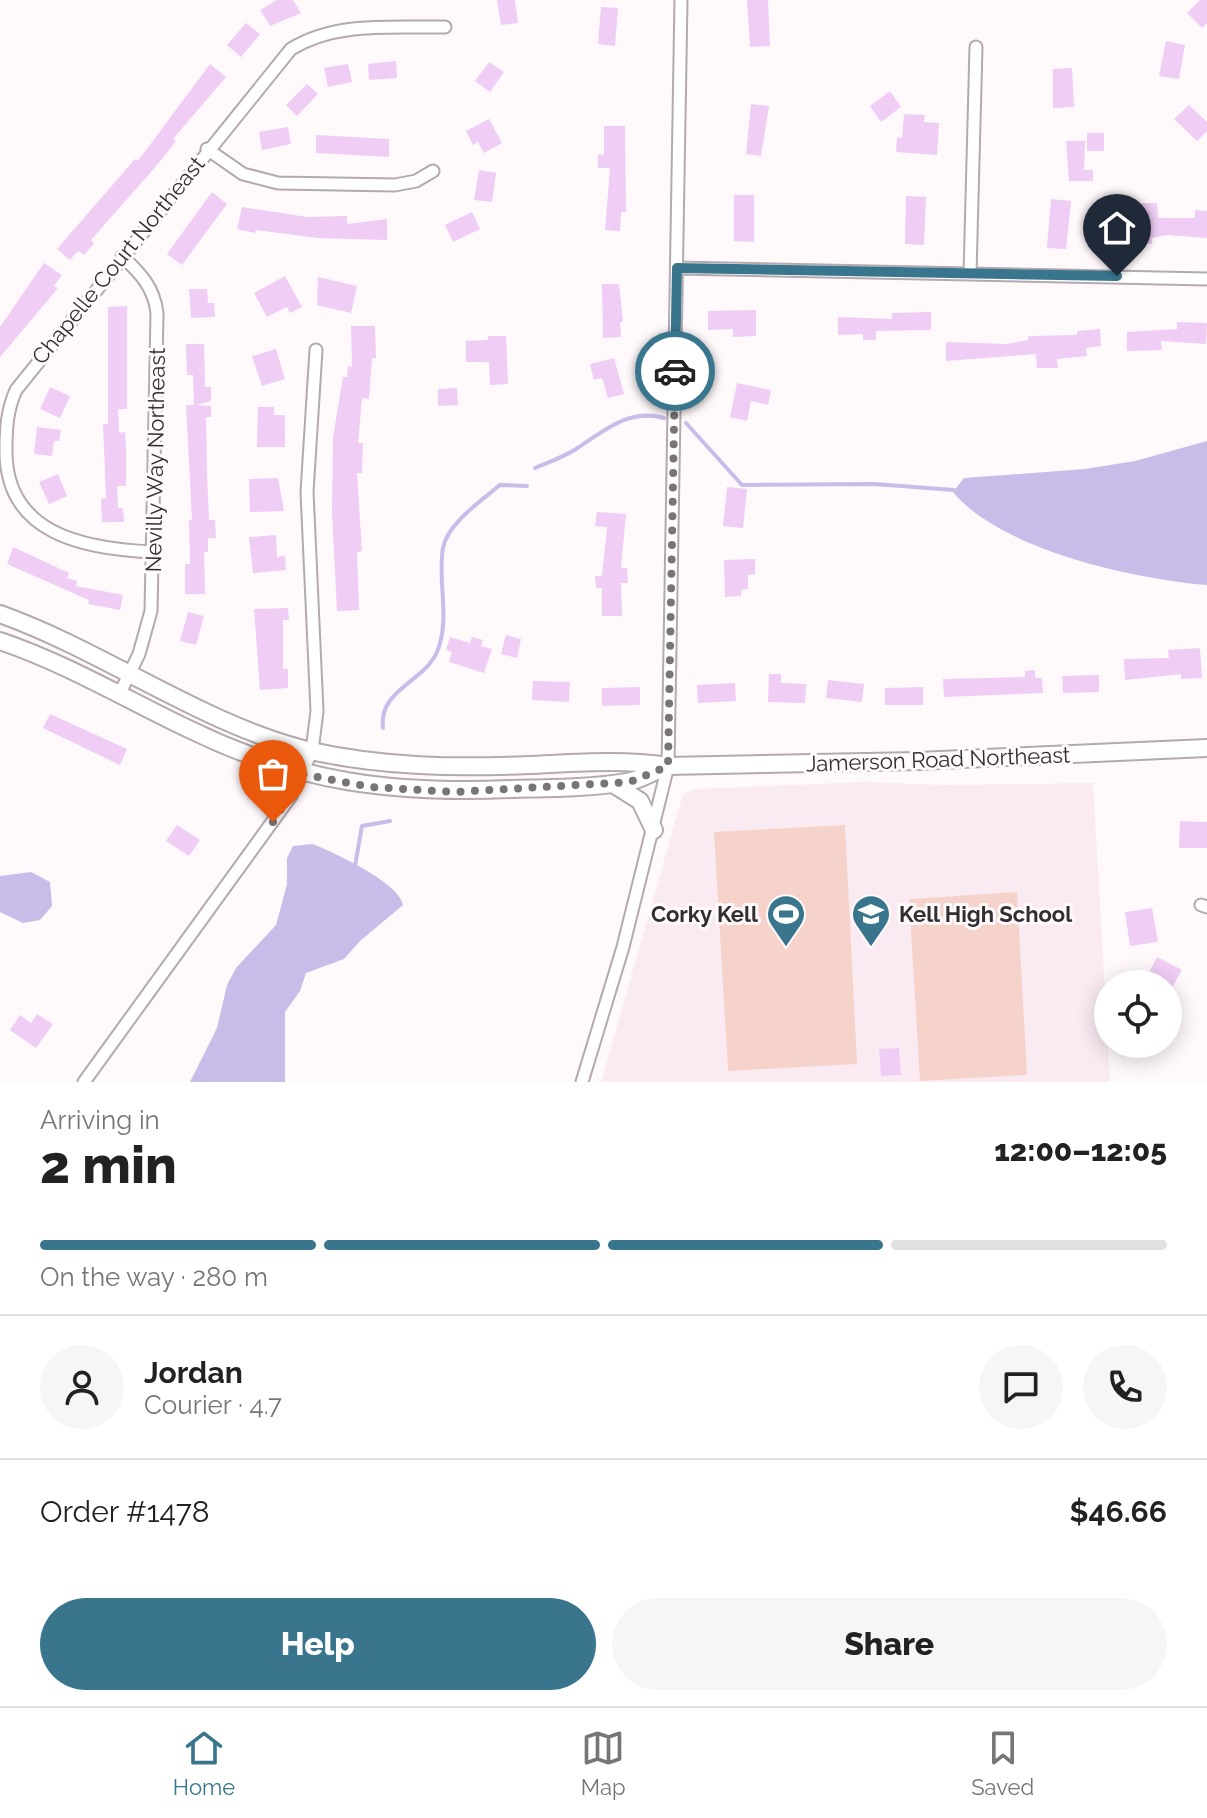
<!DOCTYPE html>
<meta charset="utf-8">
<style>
:root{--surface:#fff;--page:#f6f6f6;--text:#222;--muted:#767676;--line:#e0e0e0;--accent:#39768d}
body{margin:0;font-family:Raleway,sans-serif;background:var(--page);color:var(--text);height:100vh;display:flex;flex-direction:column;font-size:30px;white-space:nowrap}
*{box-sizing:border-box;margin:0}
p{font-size:26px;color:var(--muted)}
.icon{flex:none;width:44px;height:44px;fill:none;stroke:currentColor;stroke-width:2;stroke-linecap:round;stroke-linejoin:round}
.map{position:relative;height:1082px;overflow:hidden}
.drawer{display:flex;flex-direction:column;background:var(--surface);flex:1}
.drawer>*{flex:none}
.fabs{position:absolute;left:1094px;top:970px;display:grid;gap:16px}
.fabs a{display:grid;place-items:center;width:88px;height:88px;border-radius:50%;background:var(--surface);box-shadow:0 4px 20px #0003;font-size:40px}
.pin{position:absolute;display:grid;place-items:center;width:68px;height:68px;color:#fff;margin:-82px -34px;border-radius:50% 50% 50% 0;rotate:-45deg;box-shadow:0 0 8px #0007}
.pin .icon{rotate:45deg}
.courier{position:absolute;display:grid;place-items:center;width:80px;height:80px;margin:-40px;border:6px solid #39768d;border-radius:50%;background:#fff;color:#222;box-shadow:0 2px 10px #0007}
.overview em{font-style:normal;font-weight:800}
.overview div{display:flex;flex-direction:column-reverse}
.overview{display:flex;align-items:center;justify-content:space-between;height:136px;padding:0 40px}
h1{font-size:52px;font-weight:800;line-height:60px}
.bar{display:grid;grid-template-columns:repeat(4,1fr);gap:12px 8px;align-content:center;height:96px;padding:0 40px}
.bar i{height:10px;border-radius:6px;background:var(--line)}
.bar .active{background:var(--accent)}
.bar p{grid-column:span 4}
.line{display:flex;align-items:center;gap:20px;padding:0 40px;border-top:2px solid var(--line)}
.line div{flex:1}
.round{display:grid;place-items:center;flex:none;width:84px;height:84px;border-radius:42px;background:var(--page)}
.cta{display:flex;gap:16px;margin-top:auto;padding:16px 40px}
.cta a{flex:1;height:92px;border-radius:48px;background:var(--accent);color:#fff;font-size:32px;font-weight:800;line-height:92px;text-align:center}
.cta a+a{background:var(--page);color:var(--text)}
.tab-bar{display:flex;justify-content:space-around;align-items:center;height:112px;border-top:2px solid var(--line);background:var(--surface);font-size:22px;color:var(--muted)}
.tab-bar a{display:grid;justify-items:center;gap:4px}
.tab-bar .active{color:var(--accent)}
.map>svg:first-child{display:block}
</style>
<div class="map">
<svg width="1207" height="1082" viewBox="0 0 1207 1082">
<rect width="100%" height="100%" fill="#fff9fc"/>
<!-- built -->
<path fill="#faebf3" d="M864,782L945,785L1093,783L1110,1082H601L683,794L696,789Z"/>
<!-- garden -->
<path fill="#f6d3ca" d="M845,825L857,1064L728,1071L714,832Z
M1017,892L1027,1075L920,1081L909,899Z"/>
<!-- water -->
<path fill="#c8bce8" d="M1207,441V585C1134,579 1001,550 953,492L964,478L1085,469L1135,461Z
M313,844C334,853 399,882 403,905L360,941L344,959L306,973L300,991L285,1012V1082H190L217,1028L227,985L236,968L276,925L287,884V858L293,846Z
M31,872L50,882L52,906L40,920L23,923L0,912V876Z"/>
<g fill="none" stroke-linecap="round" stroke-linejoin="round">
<!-- stream -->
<path stroke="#c8bce8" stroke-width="4" d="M686,423L742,485L874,484L954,490
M535,468C549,462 564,457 576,449C604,431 629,408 664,418
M383,728C378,690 424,682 437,652C451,618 437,582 443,548C447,524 482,500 500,485L527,486
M355,866L362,826L390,821"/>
</g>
<!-- building -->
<path fill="#efcdf4" d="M277,0H293L301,13L270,26L260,10Z
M497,0H515L518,23L501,25Z
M747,0H768L770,46L750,47Z
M1200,0H1207V23L1202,28L1187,13Z
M601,7L618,8L615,46L598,44Z
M246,23L260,34L241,57L227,45Z
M1166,41L1185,45L1179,79L1159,76Z
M396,61L397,78L369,80L368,64Z
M489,62L504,72L490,92L475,81Z
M210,64L226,77L173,139L176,141L158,164L91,240L94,243L84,255L78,251L70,260L57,249L135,159L138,161Z
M348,64L352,82L328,87L324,68Z
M1072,68L1074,107L1053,108V69Z
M307,84L318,94L297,116L286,105Z
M890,91L901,107L881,122L870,106Z
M751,104L769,106L761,156L746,154Z
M1189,105L1207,122V131L1197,141L1174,119Z
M904,114L925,115L924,122L939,123L937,155L896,152L897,137L902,138Z
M489,119L502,143L484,153L478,142L473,145L466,131Z
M604,126H625L626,212H621L620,231L605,230L610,168H598V154L604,155Z
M288,127L291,144L262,150L259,132Z
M1087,133H1104V151H1087Z
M316,135L389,139V157L316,153Z
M1066,141H1085L1084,170H1093V181H1069Z
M479,170L496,173L492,202L474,200Z
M212,192L227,204L182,265L167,254Z
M734,195H754V242L734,241Z
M906,196L926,197L924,245L905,244Z
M1051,199L1071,201L1066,249L1047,248Z
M1141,203H1157L1158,218H1195V210L1207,211V238L1167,235L1152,238V244H1137V238H1127L1126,218L1141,217Z
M242,207L307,217L347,216V224L387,219V240L318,238L256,230L255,233L237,229Z
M472,212L480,229L453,242L445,225Z
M44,263L62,275L54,286L58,288L0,357V327Z
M285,276L302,307L290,313L287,307L267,317L254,293Z
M318,277L357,286L351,313L317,305Z
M602,284H619L623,322H620L621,337L603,338Z
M189,289H207L208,303H214L215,317L191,318Z
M127,306V409H118L119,433L125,432L126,447V486H117L118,508H123L124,522H102L101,499L106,498L103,424H108V307Z
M756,310V336L733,337V329L708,330V311Z
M931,312V330L876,331V340H863V334L838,335V317L892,319V313Z
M1177,322L1207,323L1206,344L1161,341L1162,350L1127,351V332L1177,329Z
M351,326H375L376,358H372L369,399L362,398L358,443H363L362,473H357L362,551L357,552L359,610L337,611L332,512L333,437L343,377H347L348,366L352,367Z
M1100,329L1101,346L1086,348L1087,356L1057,359L1058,368H1037L1036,354L946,361V342L1007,344L1028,340V336L1077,335V331Z
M488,336H506L508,384L490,385L489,362H466V341L488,340Z
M186,344H204L205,387H211V401L197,405L211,406V417H206L207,476L209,520H215L216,538H208V552H204L205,594H185V564H190L189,520H192L186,405H194L193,375H187Z
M276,349L285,379L262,386L252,356Z
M614,358L624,394L608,398L602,378L594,380L590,364Z
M737,383L771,390L768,405L751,401L747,421L730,417Z
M50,387L70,396L60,418L40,409Z
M457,388L458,405L438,406V389Z
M258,407H274V415H285V447H257Z
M37,427L61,430L59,441H54L52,456L34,454Z
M58,474L67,496L49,504L39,482Z
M278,478L284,511L250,512L249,479Z
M727,487L747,489L743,528L723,526Z
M597,512L626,514L621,568H627L628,583H621L622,616H602V588H596L595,576H602L607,527L595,526Z
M276,535L277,557L285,556L286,570L253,573L249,537Z
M13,547L69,573L67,578L77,581L76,586L123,595L120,610L88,604L89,600L7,564Z
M755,559V574L748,575V589L741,590V596L725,597L724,560Z
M288,608L289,620H283V669H288V688L260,690L254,609Z
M188,612L204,616L196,645L180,641Z
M506,635L521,639L517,658L501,654Z
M450,637L470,643L472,637L483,640L481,646L492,649L484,673L449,662L452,652L446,650Z
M1200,648L1202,678L1181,679V674L1125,680L1124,659L1169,658L1168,650Z
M1035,670V678H1042L1043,693L944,697L943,679L1025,677V671Z
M769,674H781V683L806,684L805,703L768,702Z
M1099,675V692L1063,693L1062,676Z
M828,680L864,684L862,702L826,698Z
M533,681L570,682L569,702L532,700Z
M735,683L736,701L698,703L697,685Z
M640,687V705L602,706V688Z
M923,687V705H885V688Z
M50,714L127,749L120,765L43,728Z
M1180,821L1207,822V848H1179Z
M177,825L200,840L189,856L166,841Z
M1152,908L1158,942L1130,946L1125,912Z
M1157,957L1182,970L1171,989L1168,984L1147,976Z
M37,1014L53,1024L36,1048L10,1030L20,1015L31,1023Z
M899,1048L901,1075L881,1076L879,1049Z"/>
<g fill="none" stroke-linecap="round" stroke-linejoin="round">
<!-- street casing -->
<g stroke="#b3a9ae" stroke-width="15">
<path id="street" d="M207,149L243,174L278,183L395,185L416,181L433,171
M677,268L1207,279
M970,274L976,47
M153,552C84,549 5,534 6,450C6,428 7,410 16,390L291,49C337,21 393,28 445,27
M119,695L139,654L151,611L157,313C154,287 140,273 122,256
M1201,905L1207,907
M84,1082L291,796L312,751L317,711L307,492L316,350
M582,1082L623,947L668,766L681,0"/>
</g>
<!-- secondary casing -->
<g stroke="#b3a9ae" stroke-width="20">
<path id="secondary" d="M0,614C104,651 205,726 311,751C383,767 456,768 529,765C576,763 621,759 668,766L918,761L1207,748
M0,641C68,664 129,701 193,731C300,783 395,794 512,789C550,788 590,788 627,782C641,780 654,771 667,766
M613,784L640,801L654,830"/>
</g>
<!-- street -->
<use href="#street" stroke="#fff" stroke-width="11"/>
<!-- secondary -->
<use href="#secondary" stroke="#fff" stroke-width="16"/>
</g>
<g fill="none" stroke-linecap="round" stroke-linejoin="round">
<!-- done -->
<path stroke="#797577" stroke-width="8" stroke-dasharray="0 14.4" d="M273,822L302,774L370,787L455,792L630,782L668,766L675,371"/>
<!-- route -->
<path stroke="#39768d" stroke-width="10" d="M675,371L677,268L1117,276"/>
</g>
<!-- icons -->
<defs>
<g id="stadium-pin" transform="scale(2)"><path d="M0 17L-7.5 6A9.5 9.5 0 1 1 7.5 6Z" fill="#39768d" stroke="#fff9fc"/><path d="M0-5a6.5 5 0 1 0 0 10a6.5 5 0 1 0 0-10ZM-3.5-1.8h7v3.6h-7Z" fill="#fff"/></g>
<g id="school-pin" transform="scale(2)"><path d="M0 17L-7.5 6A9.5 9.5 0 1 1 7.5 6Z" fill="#39768d" stroke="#fff9fc"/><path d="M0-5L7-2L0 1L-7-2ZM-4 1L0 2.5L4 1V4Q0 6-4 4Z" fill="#fff"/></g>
</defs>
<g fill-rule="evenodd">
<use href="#stadium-pin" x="786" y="914"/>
<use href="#school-pin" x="871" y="914"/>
</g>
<g text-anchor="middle" stroke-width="6" stroke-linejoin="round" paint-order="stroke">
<!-- street labels -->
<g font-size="22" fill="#312e2f" stroke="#fff9fc">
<text transform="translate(118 260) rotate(-51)" y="8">Chapelle Court Northeast</text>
<text transform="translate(155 460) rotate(-89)" y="8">Nevilly Way Northeast</text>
<text transform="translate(938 759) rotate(-2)" y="8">Jamerson Road Northeast</text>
</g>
<!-- poi labels -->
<g font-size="22" font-weight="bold" fill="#312e2f" stroke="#fff9fc" text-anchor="end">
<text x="758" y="922">Corky Kell</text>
<text x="899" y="922" text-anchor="start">Kell High School</text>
</g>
</g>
</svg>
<div class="fabs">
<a><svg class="icon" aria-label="locate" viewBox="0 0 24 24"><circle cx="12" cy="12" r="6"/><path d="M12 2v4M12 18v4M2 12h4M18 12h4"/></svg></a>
</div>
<div class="pin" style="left:273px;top:822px;background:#ea580c"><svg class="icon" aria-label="bag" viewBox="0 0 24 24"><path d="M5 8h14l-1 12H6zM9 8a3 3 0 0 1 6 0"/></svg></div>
<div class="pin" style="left:1117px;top:276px;background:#1f2937"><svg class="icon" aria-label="home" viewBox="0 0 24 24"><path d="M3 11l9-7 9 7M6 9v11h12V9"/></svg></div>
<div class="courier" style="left:675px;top:371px"><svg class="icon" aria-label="car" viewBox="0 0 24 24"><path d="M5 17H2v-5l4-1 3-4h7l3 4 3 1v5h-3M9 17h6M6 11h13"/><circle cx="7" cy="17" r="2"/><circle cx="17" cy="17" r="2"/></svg></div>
</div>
<section class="drawer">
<div class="overview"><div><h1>2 min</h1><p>Arriving in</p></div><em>12:00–12:05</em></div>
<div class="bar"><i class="active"></i><i class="active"></i><i class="active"></i><i></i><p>On the way · 280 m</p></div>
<div class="line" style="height:144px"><a class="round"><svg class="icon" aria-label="person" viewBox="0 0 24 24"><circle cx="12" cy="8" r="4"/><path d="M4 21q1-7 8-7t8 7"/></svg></a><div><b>Jordan</b><p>Courier · 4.7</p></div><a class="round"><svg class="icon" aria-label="chat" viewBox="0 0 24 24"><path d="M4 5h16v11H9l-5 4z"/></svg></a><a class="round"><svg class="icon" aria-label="phone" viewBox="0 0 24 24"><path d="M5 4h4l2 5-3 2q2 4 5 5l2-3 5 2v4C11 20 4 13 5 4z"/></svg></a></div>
<div class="line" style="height:104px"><div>Order #1478</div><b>$46.66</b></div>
<div class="cta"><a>Help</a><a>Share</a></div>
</section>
<nav class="tab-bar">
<a class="active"><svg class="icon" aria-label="home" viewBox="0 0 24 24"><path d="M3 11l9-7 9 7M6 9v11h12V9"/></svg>Home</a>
<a><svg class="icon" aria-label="map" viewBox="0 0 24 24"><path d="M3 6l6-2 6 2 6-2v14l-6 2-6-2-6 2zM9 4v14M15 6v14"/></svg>Map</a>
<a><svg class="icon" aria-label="saved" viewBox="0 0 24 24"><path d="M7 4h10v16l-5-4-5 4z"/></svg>Saved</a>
</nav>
